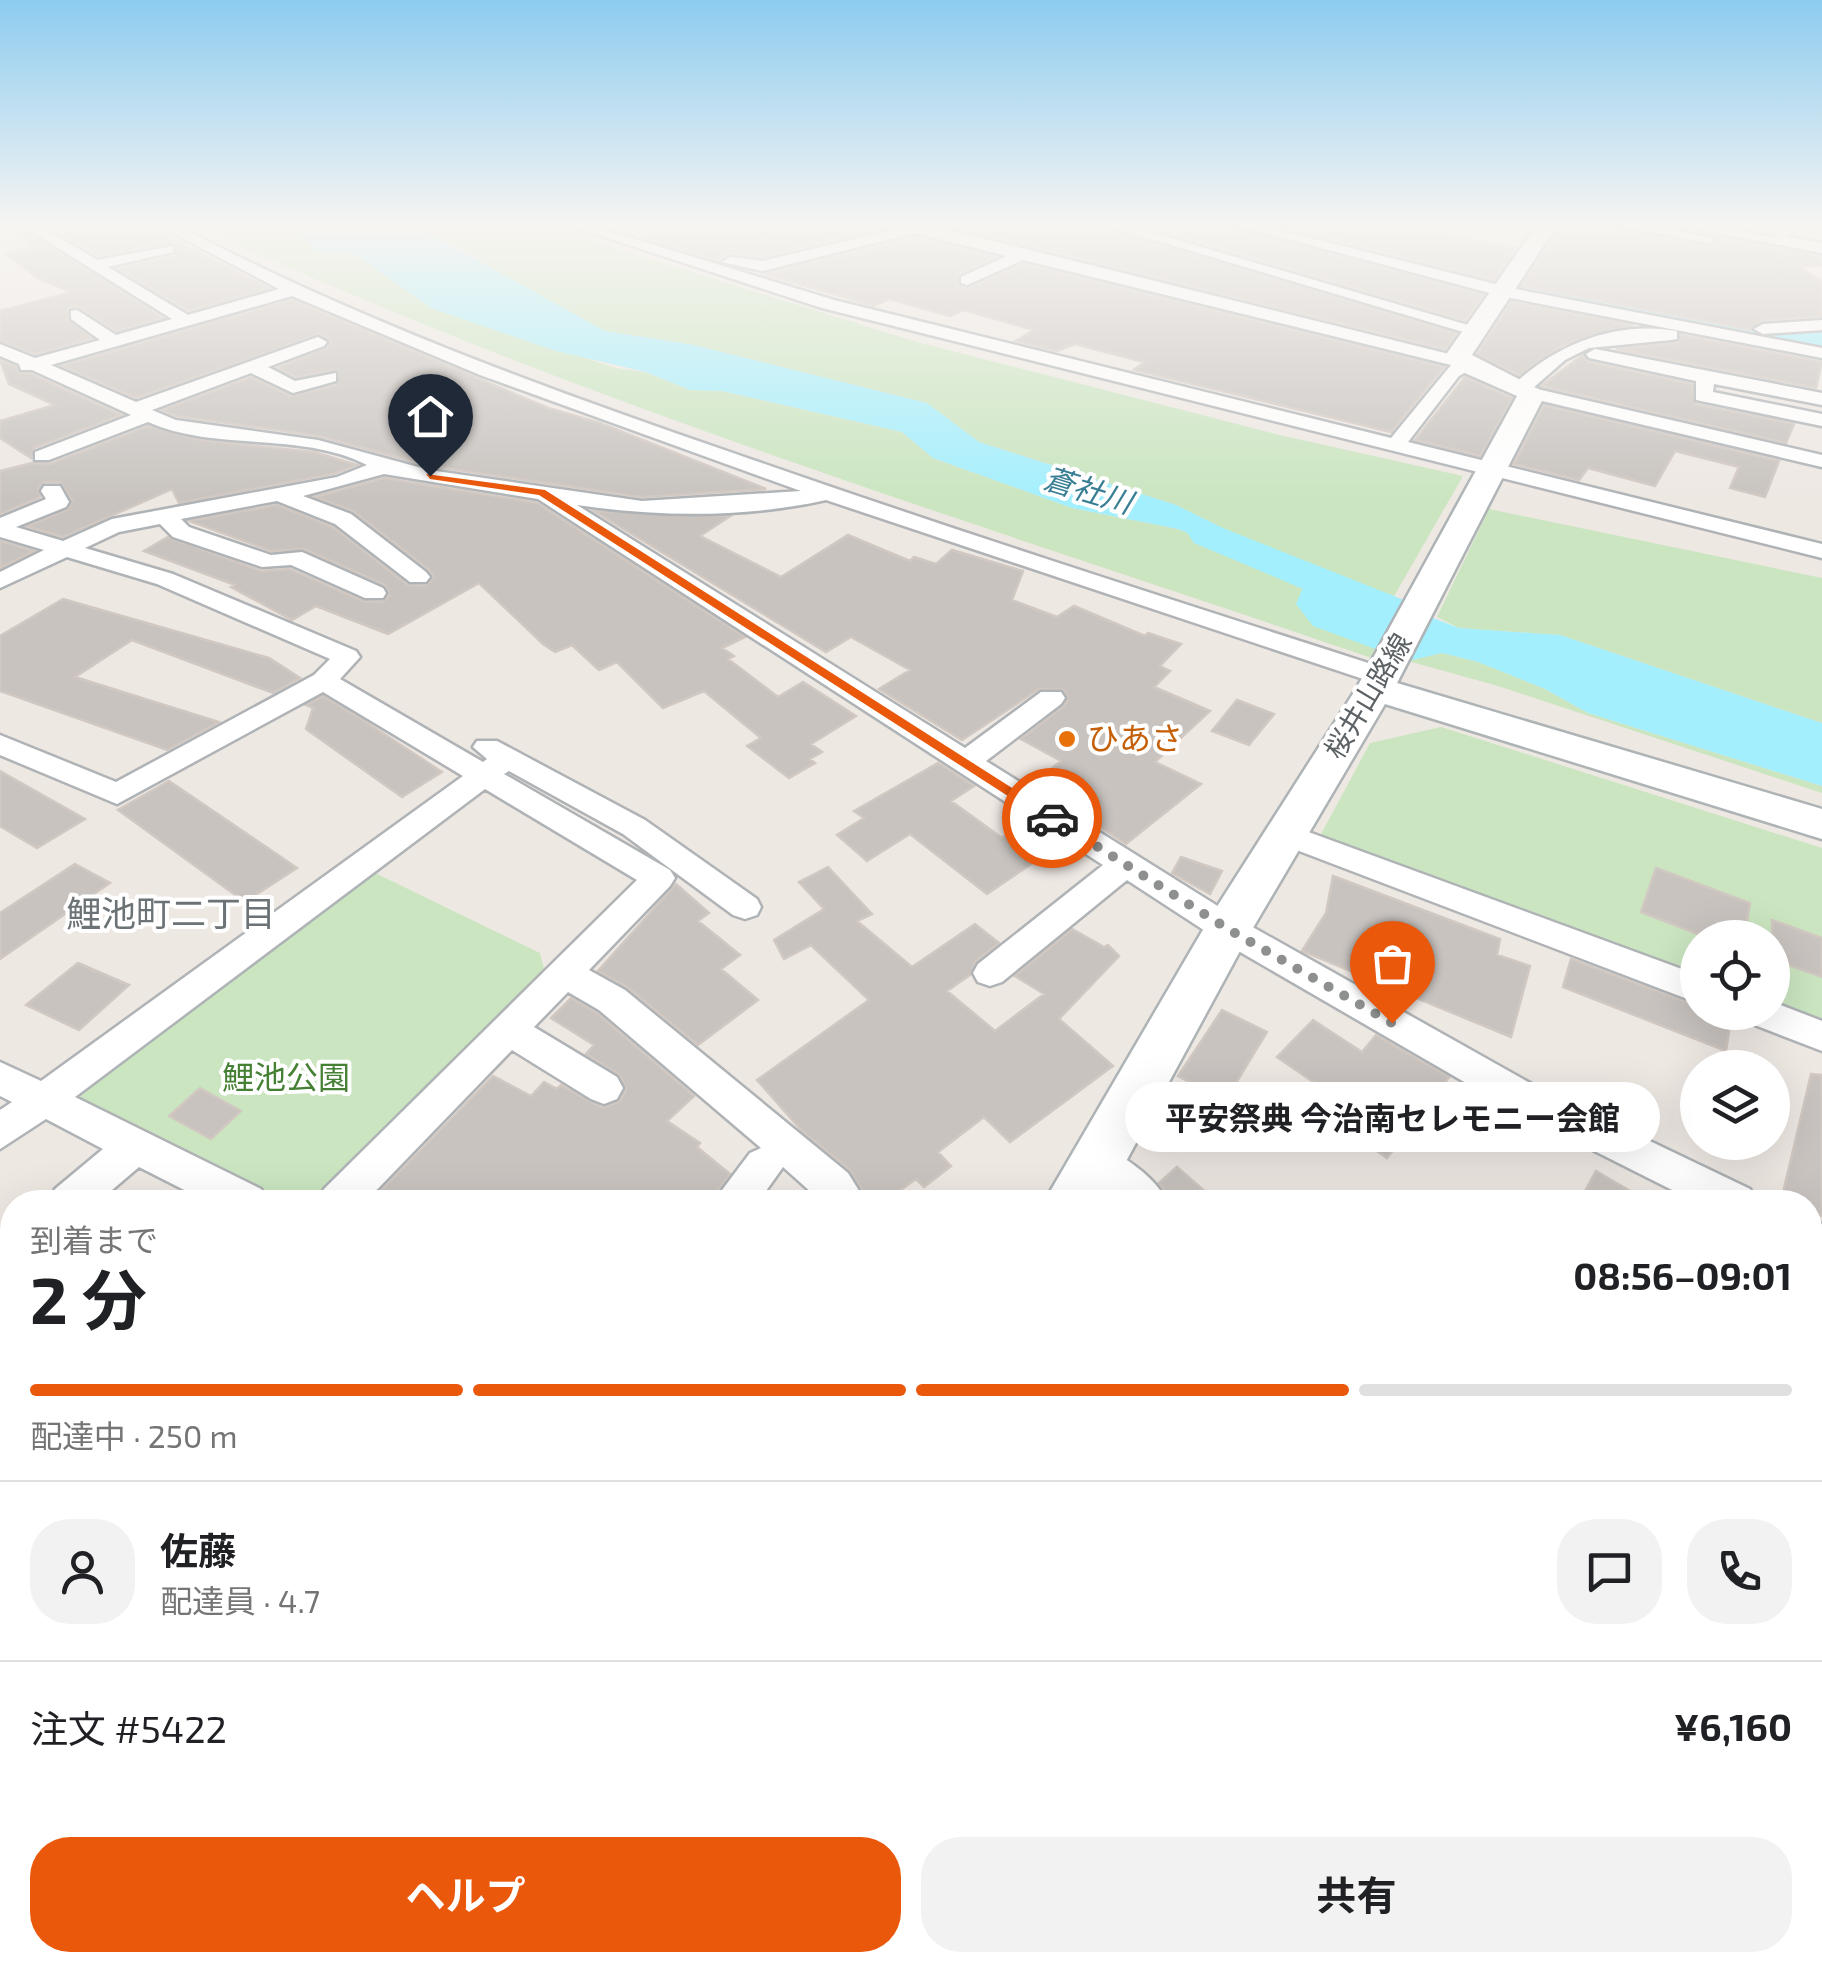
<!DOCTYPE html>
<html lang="ja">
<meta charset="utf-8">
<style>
:root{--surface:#fff;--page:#f2f2f2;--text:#202124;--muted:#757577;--line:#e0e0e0;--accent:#ea580c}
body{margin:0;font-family:"Exo 2","Noto Sans JP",sans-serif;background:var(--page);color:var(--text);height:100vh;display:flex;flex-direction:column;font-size:38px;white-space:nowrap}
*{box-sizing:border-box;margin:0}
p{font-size:32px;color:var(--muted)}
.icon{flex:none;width:55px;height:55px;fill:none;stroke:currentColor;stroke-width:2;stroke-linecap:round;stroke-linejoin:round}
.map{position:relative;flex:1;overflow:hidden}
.sheet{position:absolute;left:0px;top:1190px;width:1822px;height:782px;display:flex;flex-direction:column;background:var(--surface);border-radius:40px 40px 0 0;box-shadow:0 10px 40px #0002}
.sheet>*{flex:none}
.fabs{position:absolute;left:1680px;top:920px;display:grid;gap:20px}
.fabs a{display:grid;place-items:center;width:110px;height:110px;border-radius:50%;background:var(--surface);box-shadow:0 10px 40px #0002;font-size:50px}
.pin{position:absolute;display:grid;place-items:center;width:85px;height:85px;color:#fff;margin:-102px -42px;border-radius:50% 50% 50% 0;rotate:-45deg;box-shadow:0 0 10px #0007}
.pin .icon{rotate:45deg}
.courier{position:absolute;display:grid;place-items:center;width:100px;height:100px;margin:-50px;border:8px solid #ea580c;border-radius:50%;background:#fff;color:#222;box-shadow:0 2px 12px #0007}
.bubble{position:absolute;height:70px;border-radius:35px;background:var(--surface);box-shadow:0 10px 40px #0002;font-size:32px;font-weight:700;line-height:70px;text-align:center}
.headline em{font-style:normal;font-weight:700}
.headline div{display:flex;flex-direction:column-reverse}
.headline{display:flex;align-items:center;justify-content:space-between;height:170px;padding:0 30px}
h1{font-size:65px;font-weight:700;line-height:75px}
.bar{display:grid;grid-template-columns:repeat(4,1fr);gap:15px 10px;align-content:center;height:120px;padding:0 30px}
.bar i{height:12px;border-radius:8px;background:var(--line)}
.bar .selected{background:var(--accent)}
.bar p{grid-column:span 4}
.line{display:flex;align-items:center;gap:25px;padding:0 30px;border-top:2px solid var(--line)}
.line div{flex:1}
.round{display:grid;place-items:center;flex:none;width:105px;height:105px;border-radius:40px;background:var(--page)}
.action{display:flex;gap:20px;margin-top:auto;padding:20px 30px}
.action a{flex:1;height:115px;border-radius:40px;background:var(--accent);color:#fff;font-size:40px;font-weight:700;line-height:115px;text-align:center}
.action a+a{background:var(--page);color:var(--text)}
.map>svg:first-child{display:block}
</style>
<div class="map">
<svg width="1822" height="1972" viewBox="0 0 1822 1972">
<rect width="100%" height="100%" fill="#eee8e3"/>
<!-- green -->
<path fill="#cae5c0" d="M206,225H290L315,251L356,254L431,308L616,368L646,372L690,390L722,391L902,432L933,458L1072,508L1178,529L1250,559L1306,569L1176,505L979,442L926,403L694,345L605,331L569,315L456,245L399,225H541L917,342L1280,435L1463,476L1393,598L1311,571L1407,661L1442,653L1478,662L1545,689L1588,713L1822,786V793L1498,686L1408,661L1389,664C992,527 588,407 206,230Z
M1489,509L1822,578V723L1560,635L1459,628L1437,617Z
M1441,727L1822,848V1026L1773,1007L1772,938H1698L1697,979L1320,836L1370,743Z
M373,872L540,953L545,973L317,1202H287L77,1097Z"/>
<!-- water -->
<path fill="#a4effd" d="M290,225H399L427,232L605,331L694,345L927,403L979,442L1176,505L1311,571L1459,628L1560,635L1822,723V786L1588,713L1545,689L1478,662L1442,653L1408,661L1313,626L1296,604L1310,571L1250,559L1178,529L1072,508L933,458L902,432L722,391L690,390L646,372L556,351L431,308L355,254L315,251Z"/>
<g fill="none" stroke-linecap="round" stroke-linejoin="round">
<!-- river -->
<path fill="#a4effd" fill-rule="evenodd" d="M1264,225H1309L1612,295L1822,332V350L1612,313L1268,230Z
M1208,522L1404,600L1410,609L1404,618L1388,622L1372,618L1194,543L1188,534L1194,525Z"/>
</g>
<!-- building -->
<path fill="#c8c3bf" stroke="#d2c8c2" stroke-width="2.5" d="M5,225H18L163,318L117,331L76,306L68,309L67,319L92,338L35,354L0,341V311L72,292L37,278L6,253L34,247Z
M45,225H146L268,288L189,311L118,269L174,256L175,243L98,256Z
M675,225L734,235L735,225L889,227L762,257L730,253L719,261L642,237Z
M944,225H1100L1456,334L1445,349Z
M1139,225H1231L1483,295L1465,320Z
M1273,225H1450L1441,234L1516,248L1494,280Z
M1561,225H1612L1707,247L1718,237L1822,256V266H1799L1822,282V316L1763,320L1751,330L1521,286Z
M915,237L996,257L959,274L958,285L966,289L1023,264L1444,367L1391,432L1134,370L1144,362L1075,344L1057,351L1016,341L1034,330L964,310L950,316L889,299L874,306L765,274Z
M292,300L548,408L600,423L766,489L642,497L430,466L319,436L177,416L162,410L251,377L291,396L337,385L338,370L296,377L277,368L327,348L331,341L320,334L136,398L62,366Z
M1511,302L1633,325L1565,344L1519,375L1477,354Z
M1681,335L1822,362L1816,388L1616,349L1678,343Z
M1583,355L1588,362L1692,384L1695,404L1794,424L1786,443L1541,386Z
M0,360L16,367L19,373L31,374L121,415L34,448L31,458L0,438V421L55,405L9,384Z
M1465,377L1512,398L1480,456L1415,440Z
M1544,405L1779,461L1765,497L1730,488L1739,467L1675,451L1655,486L1588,468L1579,480L1514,464Z
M148,426L200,440L314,452L357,465L336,473L179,503L172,489L63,537L27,526L69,509L72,500L60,482H44L38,489L40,497L0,514V471L32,463L50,464Z
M384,478L537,503L745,637L722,648L734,656L728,659L778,697L803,682L856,716L811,744L822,752L810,759L815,763L789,778L747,746L761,738L704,691L663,708L617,662L599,670L572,645L555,652L543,644L479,583L388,634L316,606L292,620L231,587L235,585L144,551L168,537L261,571L290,569L363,601L383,602L389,595L385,585L304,549L271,551L189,521L277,505L333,527L408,585L426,586L434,577L428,569L353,511L315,497Z
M594,511L730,516L700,536L781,577L848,535L910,561L914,557L936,564L952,550L1023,571L1012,600L1057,617L1074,606L1145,636L1148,633L1181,644L1160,666L1170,671L1154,687L1210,711L1155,762L1201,784L1126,844L1034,783L1061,761L1021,739L1064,706L1068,700L1064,690L1039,689L962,740L879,689L910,670L851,637L826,652Z
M0,541L34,551L0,568Z
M63,599L269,658L300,678L273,693L132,640L75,677L219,722L167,750L0,691V636Z
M323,696L366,722L442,772L402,797L306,729L313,708L306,705Z
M1237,700L1274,714L1249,745L1212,731Z
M938,763L974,786L951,801L1002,838L1028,821L1062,843L987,894L910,834L867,861L837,835L864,818L854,811Z
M0,771L85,819L37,848L0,826Z
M169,781L297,868L245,902L118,810Z
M1181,857L1222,871L1210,894L1172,873Z
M75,864L110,883L0,959V913Z
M828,867L872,914L857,921L912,967L975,924L999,943L976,961L970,975L947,991L995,1031L1044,994L1015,976L1072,929L1104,947L1108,945L1119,956L1059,1019L1113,1066L1010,1142L984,1117L938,1152L951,1166L924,1187L916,1179L884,1202H870L850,1170L802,1131L757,1080L869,1000L811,945L784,959L774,940L824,909L799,882Z
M1656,868L1750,903L1744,938H1708L1641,912Z
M1333,876L1500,939L1497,955L1530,966L1511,1037L1302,951L1326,913Z
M676,884L709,913L698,921L740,955L721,969L758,1000L698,1045L627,987L598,971Z
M1772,920L1822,938V977L1772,959Z
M1571,959L1698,1006V1012H1732L1726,1051L1563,987Z
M78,963L129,985L79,1030L26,1005Z
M571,998L597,1013L694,1096L667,1121L700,1143L697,1147L730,1174L709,1202H370L493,1076L531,1096L544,1082L557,1089L561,1085L603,1108L620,1101L626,1090L620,1075L586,1054L594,1045L551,1018Z
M1222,1010L1267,1032L1225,1101L1178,1076Z
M1313,1020L1362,1052L1376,1035L1449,1077L1387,1158L1315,1108L1328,1092L1277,1057Z
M1811,1074L1822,1075V1216L1810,1210V1202L1782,1197Z
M200,1088L241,1111L211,1139L169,1116Z
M1177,1167L1217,1202H1175L1159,1183Z
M1596,1171L1649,1202H1579Z"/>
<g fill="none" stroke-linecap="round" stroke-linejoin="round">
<!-- street casing -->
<g stroke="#afb3b6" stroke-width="5">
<path id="street" d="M21,225H38L97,260L173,246V252L108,267L188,315L279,289L158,225H176C355,319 544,388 736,454C953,530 1172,600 1390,670L1394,676L1390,682H1372L826,500C746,518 658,517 577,505L965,748L1041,692H1061L1065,698L1061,704L986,761L1240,920L1537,1087L1750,1189L1756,1202H1696L1511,1109L1216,938L1127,880L1002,982L990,986L978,982L973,973L978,964L1103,865L538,499L384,474L303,496L351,514L426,572L430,577L426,582H410L335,524L277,501L181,519L189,527L271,555L302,552L383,588L386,593L383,598H365L291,565L262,567L173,537L160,524L119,532L85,548L173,574L356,651L360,657L340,679L483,762L487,759L473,747L477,741H497L645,820L757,899L761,907L757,915L745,919L733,915L623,834L509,771L504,774L670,870L675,878L670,886L589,970L625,990L848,1173L866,1202H822L783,1167L758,1202H713L750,1153L761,1148L599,1010L568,992L534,1027L617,1077L623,1088L617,1099L604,1104L591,1099L512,1050L365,1202H318L324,1189L637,880L485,789L75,1097L261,1189L267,1202H208L139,1167L98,1202H49L55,1189L103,1149L46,1119L0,1149V1110L12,1102L0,1096V1062L41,1081L463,776L323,692L117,804L0,755V735L116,782L314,675L330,659L157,584L67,557L0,588V572L44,550L0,537V518L46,499L41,491L44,486H60L69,502L66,507L16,527L63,541L112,519L337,477L367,465C301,431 215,452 148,422L49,460H35V452L131,415L32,370H21L19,364L0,356V344L35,358L100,340L71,319V311L77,310L116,335L172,319ZM292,296L480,375L801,491L642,501L429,470L318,440L176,420L152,410L251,373L293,393L336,381V373L295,381L268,367L324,346L327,342L318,337L136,402L51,365Z
M568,225H589L834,300L1391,438L1451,365L1023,260L967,285L961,283V277L1007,256L915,233L762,271L722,262L730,257L762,261L897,229L892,225H929L1473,360V368L1459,376L1408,442L1822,544V558L822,308Z
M1104,225H1126L1485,330L1470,334Z
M1235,225H1258L1515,289L1822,348V358L1505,297Z
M1616,225H1648L1715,239L1708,243Z
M1676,225H1706L1772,237L1789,225L1795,229L1788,237L1822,243V253Z
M1822,320V330L1763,334L1754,329L1763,324Z
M1677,331V339L1671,340L1589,348L1565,360L1533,388L1822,455V467L1525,397L1524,391L1512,386C1555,345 1615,320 1677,331Z
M1595,349L1822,393V405L1714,384L1713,392L1822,414V426L1696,400V381L1589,358L1586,354Z
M1284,823L1698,975V1003L1273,841L1269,834L1273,827Z
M1773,1002L1822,1021V1051L1747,1022L1742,1012H1772Z
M1096,1144C1121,1153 1157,1178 1167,1202C1127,1202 1096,1204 1076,1162L1082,1150Z
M1810,1220L1822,1224V1265L1810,1260Z
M12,1232V1277L0,1282V1237Z
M0,1532L12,1537V1599L0,1594Z
M12,1724V1788L0,1793V1729Z
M46,1960H114L109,1972H41Z
M270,1960H336L338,1966L341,1960H407L402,1972H275Z
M1714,1960H1788L1793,1972H1719Z"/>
</g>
<!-- secondary casing -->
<g stroke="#aeb3b6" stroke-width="5">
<path id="secondary" d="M1537,225H1557L1472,355L1546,393L1397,683L1822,809V839L1385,704L1247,938L1104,1202H1044L1211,916L1356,689L1517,396L1458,370L1445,356Z
M584,1960H674L669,1972H579Z"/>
</g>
<!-- street -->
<use href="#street" fill="#fff" fill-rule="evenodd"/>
<!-- secondary -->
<use href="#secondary" fill="#fff" fill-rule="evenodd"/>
</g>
<!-- sky -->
<linearGradient id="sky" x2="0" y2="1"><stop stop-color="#8dccf0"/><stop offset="0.45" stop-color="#f7f5f2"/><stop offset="1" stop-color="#f7f5f2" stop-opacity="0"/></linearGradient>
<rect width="1822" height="501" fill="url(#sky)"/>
<!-- route -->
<path fill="#ea580c" d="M426,474L545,490L1059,818L1047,821L539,495L430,479Z"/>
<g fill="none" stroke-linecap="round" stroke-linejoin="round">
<!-- done -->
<path stroke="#8e9090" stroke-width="10" stroke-dasharray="0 18" d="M1052,818L1228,929L1392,1023"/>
</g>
<!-- markers -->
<circle fill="#e8710a" stroke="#fff" stroke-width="4" cx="1067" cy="739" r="10"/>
<g text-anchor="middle" stroke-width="8" stroke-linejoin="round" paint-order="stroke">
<!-- far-street labels -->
<g font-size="28" fill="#5b6164" stroke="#fff">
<text transform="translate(1368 696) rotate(-59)" y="10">桜井山路線</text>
</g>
<!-- far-water labels -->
<g font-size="30" font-style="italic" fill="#397e94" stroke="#fff">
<text transform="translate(1088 491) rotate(17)" y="10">蒼社川</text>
</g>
<!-- food labels -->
<g font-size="32" fill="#c56008" stroke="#fff" text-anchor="start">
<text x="1087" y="750">ひあさ</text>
</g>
<!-- park labels -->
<g font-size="32" fill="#468035" stroke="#fff">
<text x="286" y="1089">鯉池公園</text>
</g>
<!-- neighbourhood labels -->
<g font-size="35" fill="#6c7376" stroke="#fff">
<text x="171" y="926">鯉池町二丁目</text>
</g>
</g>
</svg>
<div class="fabs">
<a><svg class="icon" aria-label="locate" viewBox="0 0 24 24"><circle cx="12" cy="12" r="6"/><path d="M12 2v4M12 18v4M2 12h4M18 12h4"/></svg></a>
<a><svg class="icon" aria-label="layers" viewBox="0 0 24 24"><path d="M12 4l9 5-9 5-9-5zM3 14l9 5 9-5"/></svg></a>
</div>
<div class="pin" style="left:1392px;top:1023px;background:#ea580c"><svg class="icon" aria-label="bag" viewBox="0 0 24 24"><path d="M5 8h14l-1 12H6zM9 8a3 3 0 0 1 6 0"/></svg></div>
<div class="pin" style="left:430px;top:476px;background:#1f2937"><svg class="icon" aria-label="home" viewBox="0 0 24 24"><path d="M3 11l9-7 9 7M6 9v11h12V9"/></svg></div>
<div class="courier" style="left:1052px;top:818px"><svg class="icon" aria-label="car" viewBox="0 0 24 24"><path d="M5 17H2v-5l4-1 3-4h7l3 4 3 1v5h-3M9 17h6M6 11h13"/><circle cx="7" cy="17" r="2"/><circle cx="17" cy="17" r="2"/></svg></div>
<div class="bubble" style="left:1125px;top:1082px;width:535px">平安祭典 今治南セレモニー会館</div>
<section class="sheet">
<div class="headline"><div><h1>2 分</h1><p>到着まで</p></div><em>08:56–09:01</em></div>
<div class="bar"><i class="selected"></i><i class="selected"></i><i class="selected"></i><i></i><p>配達中 · 250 m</p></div>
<div class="line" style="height:180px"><a class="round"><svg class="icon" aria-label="person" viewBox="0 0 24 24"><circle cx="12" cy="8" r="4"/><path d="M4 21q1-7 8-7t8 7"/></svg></a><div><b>佐藤</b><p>配達員 · 4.7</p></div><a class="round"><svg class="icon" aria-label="chat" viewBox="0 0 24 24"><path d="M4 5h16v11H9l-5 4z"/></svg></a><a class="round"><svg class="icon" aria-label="phone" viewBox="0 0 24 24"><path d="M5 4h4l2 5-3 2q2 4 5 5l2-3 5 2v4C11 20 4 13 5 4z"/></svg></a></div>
<div class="line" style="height:130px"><div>注文 #5422</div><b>¥6,160</b></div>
<div class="action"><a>ヘルプ</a><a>共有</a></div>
</section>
</div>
